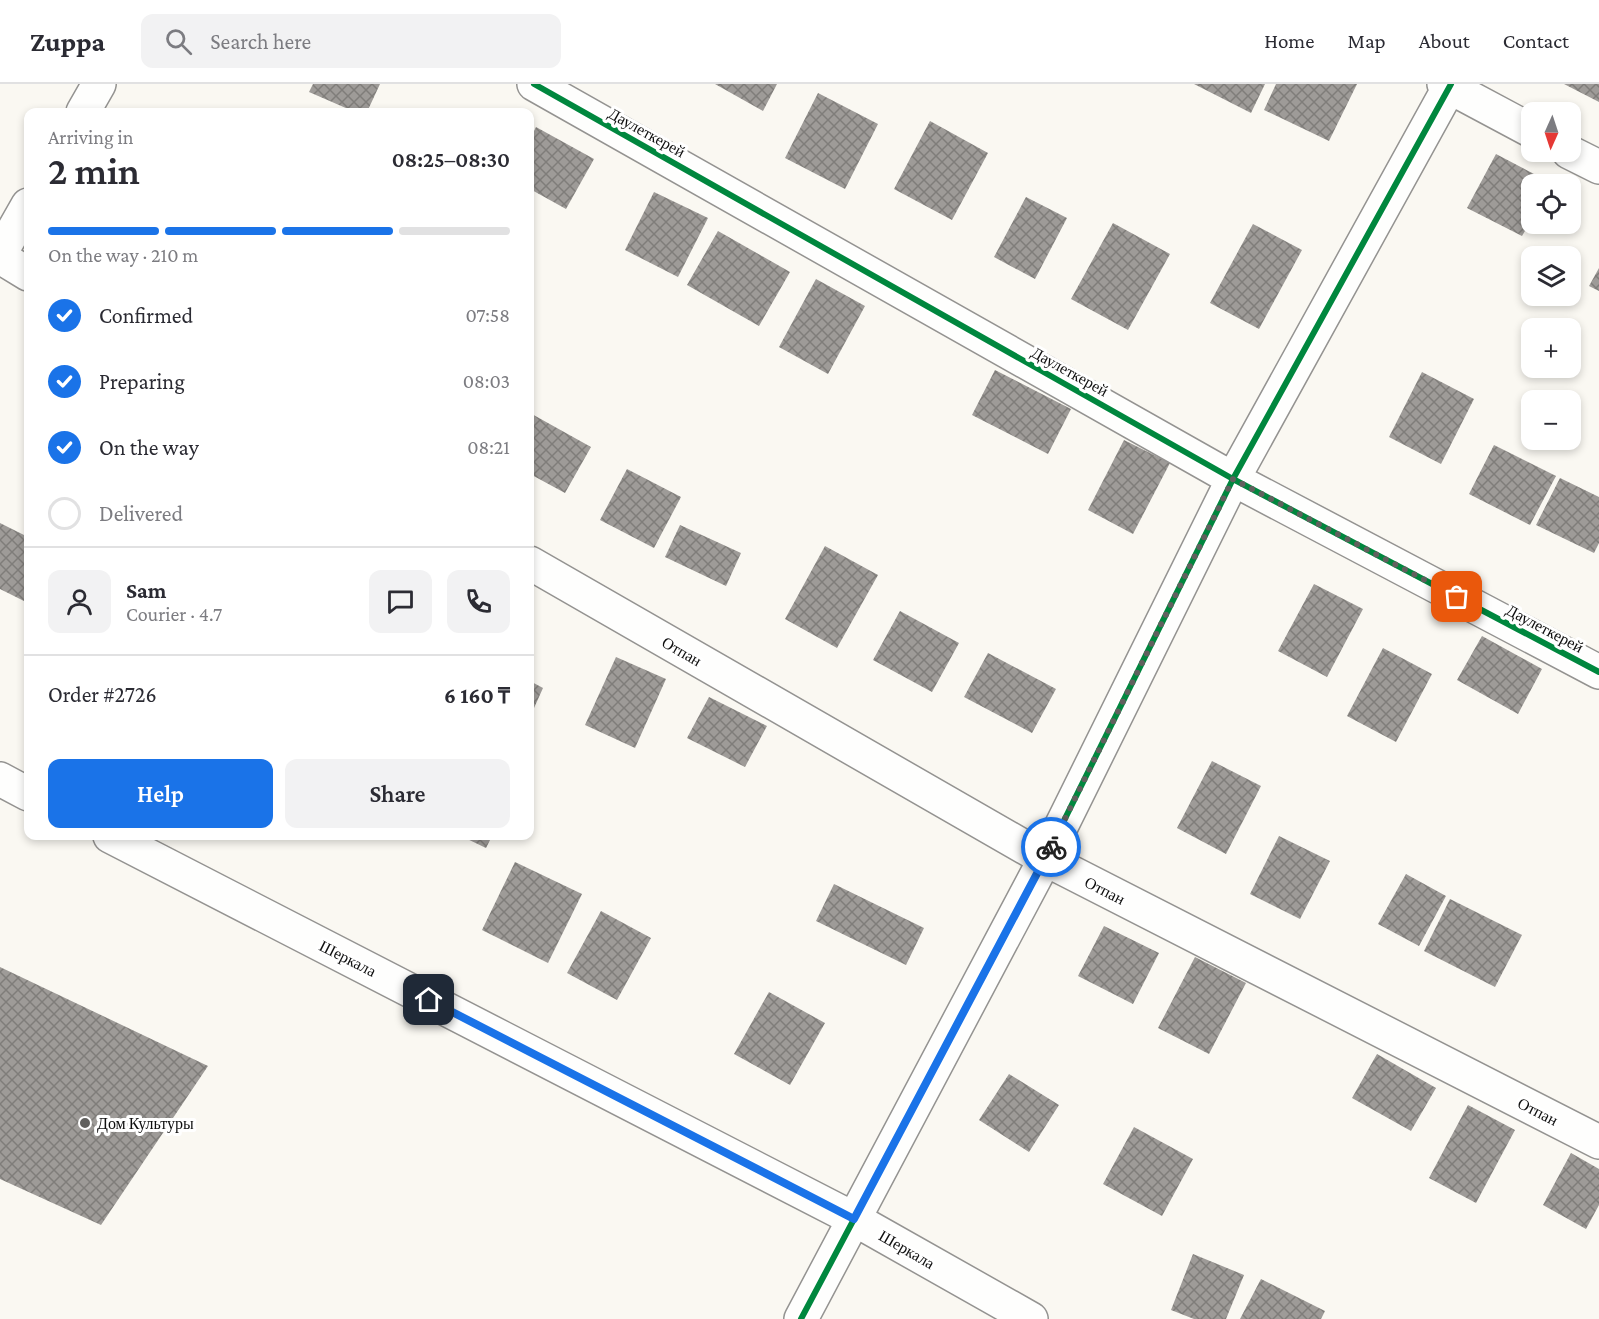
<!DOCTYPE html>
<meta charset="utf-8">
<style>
:root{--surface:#fff;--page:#f2f2f3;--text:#2b2b33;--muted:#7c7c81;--line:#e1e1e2;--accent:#1a73e8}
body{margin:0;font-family:"Crimson Pro",serif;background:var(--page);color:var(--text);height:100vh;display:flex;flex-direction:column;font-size:22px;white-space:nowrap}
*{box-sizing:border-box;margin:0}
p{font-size:20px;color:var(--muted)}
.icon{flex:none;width:33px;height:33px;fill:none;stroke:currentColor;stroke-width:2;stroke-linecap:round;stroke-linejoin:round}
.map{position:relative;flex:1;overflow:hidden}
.details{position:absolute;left:24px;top:24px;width:510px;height:732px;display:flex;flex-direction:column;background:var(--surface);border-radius:12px;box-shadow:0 3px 9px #0003}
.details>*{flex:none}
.needle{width:39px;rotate:183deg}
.buttons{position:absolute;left:1521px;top:18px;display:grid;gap:12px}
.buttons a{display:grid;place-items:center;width:60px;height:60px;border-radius:12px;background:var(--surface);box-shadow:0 3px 9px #0003;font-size:30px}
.pin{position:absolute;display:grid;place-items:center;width:51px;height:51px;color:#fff;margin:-26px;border-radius:12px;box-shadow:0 3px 9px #0006}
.courier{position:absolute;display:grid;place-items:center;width:60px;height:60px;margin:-30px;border:4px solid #1a73e8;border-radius:50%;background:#fff;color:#222;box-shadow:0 2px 8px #0007}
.head em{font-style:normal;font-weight:600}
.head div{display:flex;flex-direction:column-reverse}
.head{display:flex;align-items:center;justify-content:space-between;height:102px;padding:0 24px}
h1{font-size:39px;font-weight:600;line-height:45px}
.bar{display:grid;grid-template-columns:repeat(4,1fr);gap:9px 6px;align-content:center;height:72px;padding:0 24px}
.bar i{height:8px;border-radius:4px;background:var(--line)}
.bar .on{background:var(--accent)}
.bar p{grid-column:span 4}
.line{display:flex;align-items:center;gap:15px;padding:0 24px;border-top:2px solid var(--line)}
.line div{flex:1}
.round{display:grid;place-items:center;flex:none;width:63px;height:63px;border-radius:12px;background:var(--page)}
ol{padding:0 24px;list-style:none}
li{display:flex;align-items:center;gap:18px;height:66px}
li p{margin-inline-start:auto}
li .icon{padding:6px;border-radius:50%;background:var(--accent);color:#fff;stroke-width:4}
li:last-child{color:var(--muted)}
li i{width:33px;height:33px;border:3px solid var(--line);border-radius:50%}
.button{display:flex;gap:12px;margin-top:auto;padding:12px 24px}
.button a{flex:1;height:69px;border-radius:12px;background:var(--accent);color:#fff;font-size:24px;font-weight:600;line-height:69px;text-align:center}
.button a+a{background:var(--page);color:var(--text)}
header{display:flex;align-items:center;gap:36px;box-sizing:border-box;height:84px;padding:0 30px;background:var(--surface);border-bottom:2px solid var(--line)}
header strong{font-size:28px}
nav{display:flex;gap:33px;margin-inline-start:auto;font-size:21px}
.search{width:420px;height:54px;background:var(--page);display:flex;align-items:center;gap:15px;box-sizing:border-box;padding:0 21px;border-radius:12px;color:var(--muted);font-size:22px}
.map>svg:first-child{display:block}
</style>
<header>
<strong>Zuppa</strong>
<div class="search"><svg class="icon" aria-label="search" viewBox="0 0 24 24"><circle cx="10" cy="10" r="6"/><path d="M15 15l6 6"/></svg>Search here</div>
<nav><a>Home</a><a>Map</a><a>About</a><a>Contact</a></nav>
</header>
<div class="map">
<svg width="1599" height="1235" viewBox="0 0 1599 1235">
<defs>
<pattern id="building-cross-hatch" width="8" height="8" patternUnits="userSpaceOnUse" patternTransform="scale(1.5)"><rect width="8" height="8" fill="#9e9b98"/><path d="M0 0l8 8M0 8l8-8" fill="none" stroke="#7f7d7a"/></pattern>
</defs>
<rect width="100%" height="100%" fill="#faf8f2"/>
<!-- building -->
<path fill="url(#building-cross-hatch)" d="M313,0H380L367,28H355L309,8Z
M715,0H777L763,27Z
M1194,0H1265L1251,29Z
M1276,0H1357L1329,57L1264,26Z
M1564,0H1599V18Z
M818,9L878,40L845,105L785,74Z
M930,37L988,69L952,136L894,105Z
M536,43L594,75L566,125L530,105V55Z
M1496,70L1551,99L1550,100H1532V135L1522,152L1467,124Z
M654,108L708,134L678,193L625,166Z
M1026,113L1067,134L1035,195L994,173Z
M1113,139L1170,170L1128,246L1071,215Z
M1253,140L1302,166L1259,245L1210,219Z
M718,147L790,188L759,242L687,201Z
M1599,184V207L1589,202Z
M816,195L865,222L828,290L779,263Z
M995,286L1071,325L1048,370L972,331Z
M1422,288L1474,315L1441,380L1389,353Z
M530,329L591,363L565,409L530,390Z
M1124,356L1170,379L1133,450L1088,426Z
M1494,361L1556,392L1530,441L1469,410Z
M627,385L681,413L654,464L600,436Z
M1560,394L1599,413V459L1594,469L1536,441Z
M0,439L28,453V519L0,505Z
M680,441L741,469L726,502L665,473Z
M825,462L878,491L837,564L785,535Z
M1314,500L1363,525L1327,593L1278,567Z
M900,527L959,559L932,608L873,576Z
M1482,552L1542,585L1518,630L1457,596Z
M1383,564L1432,590L1396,658L1347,632Z
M988,569L1056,605L1032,649L964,613Z
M616,573L666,595L635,664L585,641Z
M530,597L543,604L530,633Z
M709,613L767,642L745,683L687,654Z
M1212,677L1261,702L1226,770L1177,744Z
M461,752H492L486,764Z
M1279,752L1330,777L1300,835L1250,810Z
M515,778L582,810L548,879L482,846Z
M1406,790L1446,812L1419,862L1378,840Z
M834,800L924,844L906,881L816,837Z
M1450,815L1522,851L1495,903L1424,867Z
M601,827L651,854L617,916L567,889Z
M1104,842L1159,869L1133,920L1078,892Z
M1195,873L1246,899L1209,970L1158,944Z
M0,883L208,982L101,1141L0,1095Z
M769,908L825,939L790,1001L734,970Z
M1377,970L1436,1004L1411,1047L1352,1014Z
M1009,990L1059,1021L1029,1068L979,1036Z
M1468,1021L1515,1046L1476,1119L1429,1094Z
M1134,1043L1193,1075L1162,1132L1103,1100Z
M1571,1069L1599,1085V1121L1586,1145L1543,1121Z
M1193,1170L1244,1191L1226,1235H1194L1171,1226Z
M1261,1195L1325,1227L1321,1235H1240Z"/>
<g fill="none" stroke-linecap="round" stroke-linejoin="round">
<!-- minor casing -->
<g stroke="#949391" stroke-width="36">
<path id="minor" d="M534,0L1233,395L1599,588
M1444,0L1532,47
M83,28L99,0
M1569,68L1599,83
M0,170L28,121
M0,173L28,190
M530,479L1045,775L1599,1058
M0,695L28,710
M110,752L854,1135L1031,1235
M801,1235L1045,775L1233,395L1451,0"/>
</g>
<!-- minor -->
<use href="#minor" stroke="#fefefd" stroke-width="33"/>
<!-- cycleway casing -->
<g stroke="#fff" stroke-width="10">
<path id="cycleway" d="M534,0L1233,395L1599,588
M801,1235L1045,775L1233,395L1451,0"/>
</g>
<!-- cycleway -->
<use href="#cycleway" stroke="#00873e" stroke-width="6"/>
</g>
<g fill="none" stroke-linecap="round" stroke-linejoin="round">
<!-- done -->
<path stroke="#61605e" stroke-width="6" stroke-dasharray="0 10.8" d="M1051,763L1233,395L1457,513"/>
<!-- route -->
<path stroke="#1a73e8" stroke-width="8" d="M429,916L854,1135L1051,763"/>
</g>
<!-- markers -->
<circle fill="#61605e" stroke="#fff" stroke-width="2" cx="85" cy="1039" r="6"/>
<g text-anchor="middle" stroke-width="6" stroke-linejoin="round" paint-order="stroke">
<!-- street labels -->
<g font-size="16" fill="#0e0e0e" stroke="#fff">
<text transform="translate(647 48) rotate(29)" y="6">Даулеткерей</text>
<text transform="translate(1070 287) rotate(29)" y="6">Даулеткерей</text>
<text transform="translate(1545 544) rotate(28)" y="6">Даулеткерей</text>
<text transform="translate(682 567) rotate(30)" y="6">Отпан</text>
<text transform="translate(1105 806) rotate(27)" y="6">Отпан</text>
<text transform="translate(348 874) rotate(27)" y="6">Шеркала</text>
<text transform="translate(1538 1027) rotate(27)" y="6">Отпан</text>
<text transform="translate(907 1165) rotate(30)" y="6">Шеркала</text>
</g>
<!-- poi labels -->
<g font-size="16" fill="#0e0e0e" stroke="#fff" text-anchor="start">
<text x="97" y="1045">Дом Культуры</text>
</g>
</g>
</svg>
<div class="buttons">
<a><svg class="needle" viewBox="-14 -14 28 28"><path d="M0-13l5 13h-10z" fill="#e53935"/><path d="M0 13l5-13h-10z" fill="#7c7c81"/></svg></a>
<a><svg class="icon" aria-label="locate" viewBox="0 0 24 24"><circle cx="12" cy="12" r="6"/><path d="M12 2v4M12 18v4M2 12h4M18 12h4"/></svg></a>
<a><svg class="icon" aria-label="layers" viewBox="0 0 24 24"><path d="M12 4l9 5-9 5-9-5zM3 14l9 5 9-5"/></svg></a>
<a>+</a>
<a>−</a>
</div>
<div class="pin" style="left:1457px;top:513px;background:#ea580c"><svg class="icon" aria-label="bag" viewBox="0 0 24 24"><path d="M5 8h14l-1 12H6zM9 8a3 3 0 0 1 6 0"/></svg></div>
<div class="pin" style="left:429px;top:916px;background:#1f2937"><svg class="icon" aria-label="home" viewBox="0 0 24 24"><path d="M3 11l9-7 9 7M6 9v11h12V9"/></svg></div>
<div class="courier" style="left:1051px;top:763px"><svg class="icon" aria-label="bike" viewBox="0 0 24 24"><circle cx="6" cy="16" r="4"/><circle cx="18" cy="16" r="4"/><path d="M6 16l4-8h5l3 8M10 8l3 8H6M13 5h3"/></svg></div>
<section class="details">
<div class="head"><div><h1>2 min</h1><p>Arriving in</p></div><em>08:25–08:30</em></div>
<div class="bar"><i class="on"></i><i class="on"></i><i class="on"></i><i></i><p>On the way · 210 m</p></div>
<ol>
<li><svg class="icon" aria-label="check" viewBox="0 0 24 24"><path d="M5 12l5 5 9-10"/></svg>Confirmed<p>07:58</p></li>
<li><svg class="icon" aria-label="check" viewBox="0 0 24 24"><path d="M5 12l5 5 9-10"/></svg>Preparing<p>08:03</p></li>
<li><svg class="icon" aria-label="check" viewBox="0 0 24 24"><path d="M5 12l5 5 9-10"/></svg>On the way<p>08:21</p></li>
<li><i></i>Delivered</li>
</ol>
<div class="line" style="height:108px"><a class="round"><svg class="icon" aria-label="person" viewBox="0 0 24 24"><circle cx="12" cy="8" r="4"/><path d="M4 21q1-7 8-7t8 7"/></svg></a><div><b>Sam</b><p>Courier · 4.7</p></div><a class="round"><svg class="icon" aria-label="chat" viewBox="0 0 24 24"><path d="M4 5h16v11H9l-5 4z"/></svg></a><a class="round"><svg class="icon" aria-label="phone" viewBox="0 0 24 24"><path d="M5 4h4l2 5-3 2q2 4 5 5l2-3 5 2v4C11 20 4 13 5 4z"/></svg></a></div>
<div class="line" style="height:78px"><div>Order #2726</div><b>6 160 ₸</b></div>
<div class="button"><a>Help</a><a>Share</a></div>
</section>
</div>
